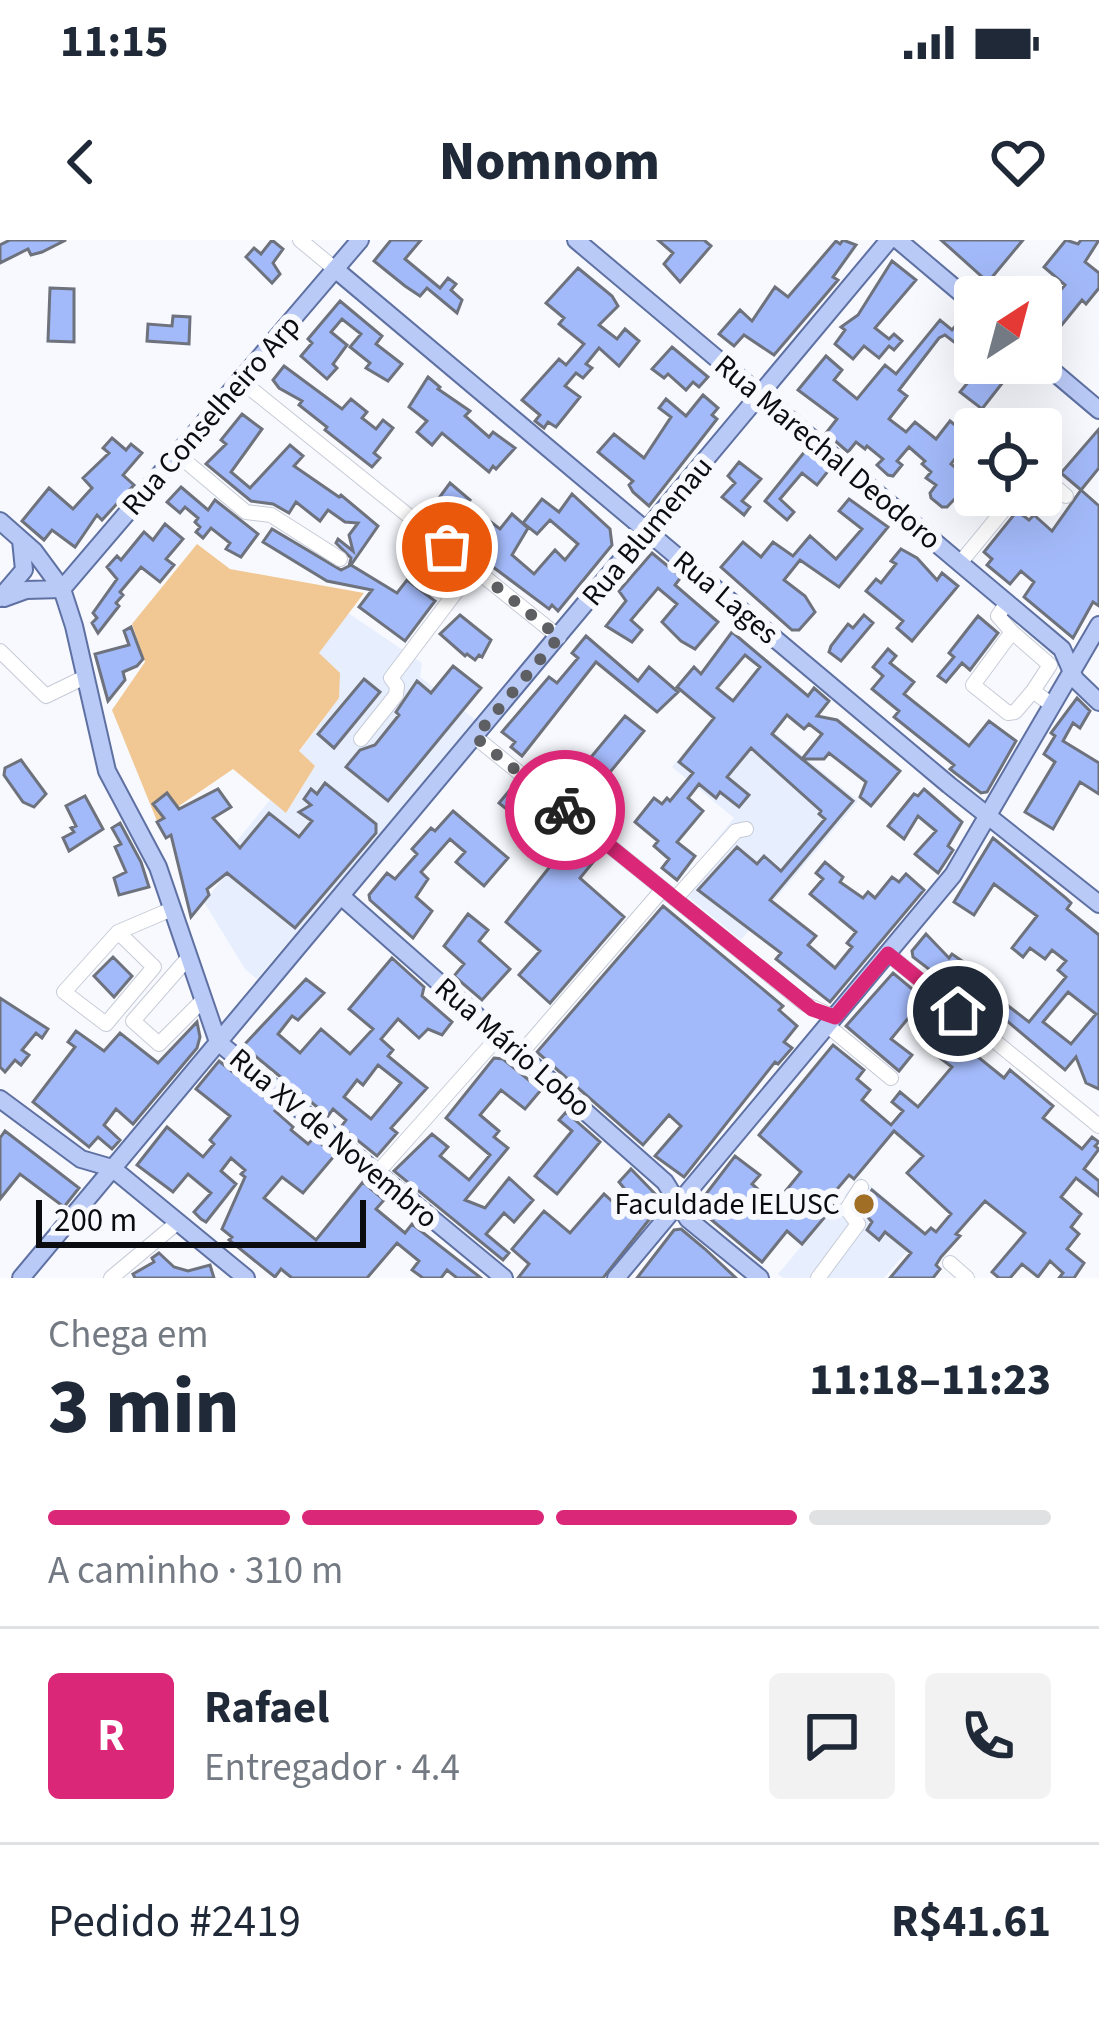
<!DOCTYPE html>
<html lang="pt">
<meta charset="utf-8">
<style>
:root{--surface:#fff;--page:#f2f2f3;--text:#1f2937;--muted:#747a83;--line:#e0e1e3;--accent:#db2777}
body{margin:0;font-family:"Source Sans 3",sans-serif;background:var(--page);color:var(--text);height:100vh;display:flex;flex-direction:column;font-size:45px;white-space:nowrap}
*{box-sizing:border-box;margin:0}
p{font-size:39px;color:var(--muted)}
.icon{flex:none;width:66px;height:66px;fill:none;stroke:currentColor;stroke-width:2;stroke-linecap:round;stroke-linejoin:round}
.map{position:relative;height:1038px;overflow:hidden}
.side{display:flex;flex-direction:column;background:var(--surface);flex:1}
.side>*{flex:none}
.needle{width:78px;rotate:36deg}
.fabs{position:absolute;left:954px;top:36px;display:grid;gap:24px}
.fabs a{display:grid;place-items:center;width:108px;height:108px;border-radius:12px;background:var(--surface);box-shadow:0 12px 48px #0002;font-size:60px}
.scale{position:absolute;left:36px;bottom:30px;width:330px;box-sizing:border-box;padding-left:12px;border:6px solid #0b0c10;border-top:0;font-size:33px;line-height:42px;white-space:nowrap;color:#0b0c10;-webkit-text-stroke:9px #f7f9fe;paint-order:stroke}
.pin{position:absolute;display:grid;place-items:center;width:102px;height:102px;color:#fff;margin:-51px;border:6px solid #fff;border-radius:50%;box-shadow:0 3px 12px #0007}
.courier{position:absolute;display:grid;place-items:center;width:120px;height:120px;margin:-60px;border:9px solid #db2777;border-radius:50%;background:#fff;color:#222;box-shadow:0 3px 15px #0007}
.overview em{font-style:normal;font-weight:800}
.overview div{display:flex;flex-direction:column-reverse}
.overview{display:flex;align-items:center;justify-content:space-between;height:204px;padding:0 48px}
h1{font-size:78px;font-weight:800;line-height:90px}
.bar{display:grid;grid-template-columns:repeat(4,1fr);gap:18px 12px;align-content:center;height:144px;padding:0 48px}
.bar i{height:15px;border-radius:9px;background:var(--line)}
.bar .selected{background:var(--accent)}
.bar p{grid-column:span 4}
.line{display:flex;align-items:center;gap:30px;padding:0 48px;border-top:3px solid var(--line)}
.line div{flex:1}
.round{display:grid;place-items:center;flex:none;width:126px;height:126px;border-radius:12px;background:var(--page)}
.status{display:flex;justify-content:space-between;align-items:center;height:84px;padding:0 60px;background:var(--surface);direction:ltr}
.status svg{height:33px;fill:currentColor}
header{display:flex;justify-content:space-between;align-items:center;height:156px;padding:0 48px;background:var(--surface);font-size:54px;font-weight:800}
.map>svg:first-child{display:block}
</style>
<div class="status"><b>11:15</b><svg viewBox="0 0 49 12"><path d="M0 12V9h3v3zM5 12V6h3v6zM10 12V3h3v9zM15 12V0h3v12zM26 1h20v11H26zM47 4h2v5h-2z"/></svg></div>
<header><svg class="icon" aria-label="back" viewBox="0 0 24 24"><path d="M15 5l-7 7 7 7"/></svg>Nomnom<svg class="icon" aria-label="heart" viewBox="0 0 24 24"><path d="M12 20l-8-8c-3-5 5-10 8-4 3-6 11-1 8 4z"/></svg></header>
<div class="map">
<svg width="1099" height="1038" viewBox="0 0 1099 1038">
<rect width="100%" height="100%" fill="#f7f9fe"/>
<!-- built -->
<path fill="#e7eefe" d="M348,373L422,423L420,437L476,480L257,739L245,729L204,662L244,612L236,602L270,560L287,572L314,527L299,512L339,458L318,414Z
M730,456L858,561L741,700L677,648L734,578L672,527Z
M860,937L924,991L884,1038H783L778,1034Z"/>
<!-- green -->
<path fill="#f1c793" d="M197,304L230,329L364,353L319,413L340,433L339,458L299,511L315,526L286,573L233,529L157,581L112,470L145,422L132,384Z"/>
<!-- building -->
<path fill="#a3bafa" stroke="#6e727d" stroke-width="3" fill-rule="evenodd" d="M10,0H66L42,12L31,15L28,9L0,23V5Z
M272,0L283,9L273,23L280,34L272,43L246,17L254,8L261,14Z
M391,0H421L405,19L440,48L448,38L456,44L451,50L462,60L457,73L427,48L420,56L405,46L374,21Z
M658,0H704L711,6L680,42L664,24L673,13Z
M843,0L856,5L833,37L838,40L774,115L744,95L734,106L719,94L740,70L752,81L775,47L788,57L836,1L840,4Z
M941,0H1023L988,42Z
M1066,0L1078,4L1081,0H1099L1085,22L1099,33V48L1086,64L1082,60L1052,97L1041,89V74L1065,45L1044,27Z
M892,21L916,40L875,88L889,99L894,94L902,101L894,110L889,106L879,118L864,106L853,119L835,104L845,90L841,87L858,75Z
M578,28L612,56L618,66L599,85L617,99L625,89L639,101L619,126L599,108L586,124L592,128L583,138L576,133L565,146L580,157L556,187L548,182L544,188L535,181L540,175L522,160L559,119L566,125L584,104L559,84L564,78L546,63Z
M50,48L74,49V102L48,101Z
M340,61L382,96L376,104L402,124L388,141L366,128L370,123L350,107L361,94L342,79L331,92L347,105L333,124L337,128L327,139L301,116L312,103L308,99Z
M173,76L190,77L189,104L147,101L148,84L172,86Z
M963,77L975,88V93L962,108L945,95L939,98L899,150L907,156L889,179L906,192L915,182L936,199L950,181L971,198L951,224L969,239L966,247L947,267H942L931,258L930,253L936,245L926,238L931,232L922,224L925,221L909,207L897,221L902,225L893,236L888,235L877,225L883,219L867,206L865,209L856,202L848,212L826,193L837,179L798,150L826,116L842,130L834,140L857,159L885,125L896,134L940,80L952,90Z
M672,107L708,137L699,147L693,142L686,150L668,134L664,138L652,129Z
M984,123H1018L982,169L960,152Z
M284,126L342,169L351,159L367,172L362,178L376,189L383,180L393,188L374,213L380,218L372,227L325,190L327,187L299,165L302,161L279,148L273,140Z
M428,137L440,147L438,149L470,171L465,176L489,197L493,192L515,208L496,229L493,226L489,232L442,193L432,205L417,192L427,181L409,167Z
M703,155L718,168L712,175L717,179L649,266L633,252L629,245L633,241L598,212L614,194L644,218L671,177L659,168L666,159L686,176Z
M242,174L262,189L231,232L250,248L290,205L303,216L294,226L339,257L341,255L378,286L351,325L397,353L407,340L435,361L405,401L359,367L372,350L327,341L263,302L272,289L341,330L349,326L351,318L336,303L338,299L353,311L349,295L358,283L345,282L328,270L320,281L296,262L289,273L273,264L251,261L206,224L226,204L221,200Z
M1099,189V228L1081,250L1061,233Z
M112,198L126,210L131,204L142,213L123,235L134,245L102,280L97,275L75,307L52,290L44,300L22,281L49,248L73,269L92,248L83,238L109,213L103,208Z
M806,210L829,230L817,245L802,233L780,259L794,272L787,280L765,261Z
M739,222L761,239L742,261L750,267L744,275L722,257L735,243L728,236Z
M450,243L470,260L456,279L469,290L475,284L480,288L487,279L500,289L512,274L528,288L512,315L534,334L555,310L565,320L578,304L550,280L537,294L523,283L542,259L559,272L572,254L610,289L612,305L558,371L552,365L549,369L465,306L464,297L451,286L443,285L428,273Z
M181,247L208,270L215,260L258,294L241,317L226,309L230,303L211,288L203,298L196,292L200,287L195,282L198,278L185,267L180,273L167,262Z
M1081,250L1099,266V366L1093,362L1073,398L1024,357L1034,342L1021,331L1010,344L987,325L992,319L984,312L1017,271L1029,280L1034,275L1052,291Z
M849,259L888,287L839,347L800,320L784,340L805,356L815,372L799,390H792L721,327L743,302L761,317L773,302L793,316L810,296L836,319L862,289L839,271Z
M165,284L183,299L166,319L174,325L160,342L141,327L120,352L123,355L116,363L119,366L98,393L92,383L97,378L93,373L117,339L107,327L117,316L121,320L144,292L153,300Z
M901,309L917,318L937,340L942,333L958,346L912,401L897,388L903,381L866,351L876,339L881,343L888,334L896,324L891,321Z
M652,313L681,337L675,345L718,382L695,409L681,401L662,382L677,364L658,348L631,380L642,390L632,402L606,386L626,361L619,351Z
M460,375L491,400L482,417L479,415L475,420L467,414L465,416L440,394Z
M864,375L873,383L841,421L829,412L831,406L848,384L853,388Z
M978,376L998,393L970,430L962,423L946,442L938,436L954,417L949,413Z
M131,387L143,419L137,426L123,432L125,440L108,461L95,414L129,405L124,391Z
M732,392L808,456L814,448L829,461L817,476L837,480L900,531L871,566L860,557L866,542L829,513L824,519H802L853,561L770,660L816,696L808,705L835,728L852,707L847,703L856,692L810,654L823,639L816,633L825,622L843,637L840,642L863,658L868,652L875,658L892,637L899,642L906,634L924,650L830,762L776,719L781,713L698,650L737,607L757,624L764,616L781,631L825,579L819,574L821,571L751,508L727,537L749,555L739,567L720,552L716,558L699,544L688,558L703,571L677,602L695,616L677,640L662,628L669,619L654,606L658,601L635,582L654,558L662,564L667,558L670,561L693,533L679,522L714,478L677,447L694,427L701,434ZM745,415L760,427L733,461L717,448ZM787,475L804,489L809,484L822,494L802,519L772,494Z
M586,396L638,441L649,427L678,452L657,472L596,422L522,516L511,507L515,502L502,492L549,437L557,443L578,418L572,413Z
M888,409L896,416L890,423L914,442L904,454L969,506L989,481L1016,501L987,552L981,553L950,529L954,525L894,477L899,471L872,449L883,436L873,427Z
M453,426L481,448L388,561L346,527L360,510L375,505L399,475L396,472L417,441L431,453Z
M364,439L380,452L334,508L318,494Z
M1077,458L1090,471L1080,488L1073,483L1063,501L1099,523V554L1080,542L1053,589L1025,572L1055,522L1044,514L1055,496L1051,493Z
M625,476L644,491L587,560L568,545Z
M21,520L46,554L34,567L23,562L4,535L5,528Z
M325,543L376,584V593L295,688L227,633L207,649L209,655L191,677L171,595L166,598L157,582L164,578L153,564L167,553L179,569L218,549L231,567L213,578L240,608L269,573L299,597L312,581L299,572L311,565L304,559L311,549L317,554Z
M924,549L962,582L948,606L953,610L938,633L915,614L936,591L918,576L904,599L888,586L914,554L918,556Z
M509,551L539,575L543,571L550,576L530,599L524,594L529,587L499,563Z
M85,556L103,589L69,611L63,598L74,592L71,588L76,586L66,566Z
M453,571L508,618L484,646L456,622L465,612L450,599L421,632L428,639L416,657L432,671L413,698L370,660L369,655L387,633L395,639L417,614L412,609L431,588L435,591Z
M120,583L141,622L149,647L119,655L114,638L126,632L115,607L121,604L112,588Z
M575,595L599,615L580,638L624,677L550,763L519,735L540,711L506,682Z
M993,598L1066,658L1071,663L1067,669L1099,695V849L1086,843L1076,817L1065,830L1000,775L1007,765L1029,782L1066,737L1058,730L1066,721L1052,710L1045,719L1030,708L1023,717L1012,708L1037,676L994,644L974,675L954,662ZM1068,752L1096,774L1071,804L1043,782Z
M663,666L783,766L779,770L797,786L784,802L792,808L778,824L775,822L684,937L655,916L681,886L669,875L643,905L537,812Z
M468,674L488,690L479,701L510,729L482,760L454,736L464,724L444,706Z
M926,694L949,718L952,714L965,723L947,743L913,717L912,711Z
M113,717L132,736L114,757L94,736Z
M392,718L424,747L422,756L452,782L442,795L428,789L419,798L398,779L381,799L393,810L388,816L427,848L391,888L397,893L377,916L341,887L346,880L333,869L328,876L243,806L306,739L324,753L298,780L292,776L278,794L300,813L321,789L350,814L373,789L349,769ZM378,825L401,843L371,879L344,857L357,840L363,845Z
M893,733L923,758L920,762L939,780L969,805L973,800L984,809L978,817L1004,838L1010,830L1053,866L1043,878L1082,909L1092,897L1099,902L1095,906L1099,909L1084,929L1099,941V956L1076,938L1061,957L1081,974L1071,987L1079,994L1067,1009L1084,1023L1074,1038H1059L1063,1033L1050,1021L1038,1037L1022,1024L1010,1038H999L992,1032L1025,993L985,961L956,994L960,996L941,1017L936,1025L940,1029L933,1038H890L911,1013L885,992L879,1000L867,990L872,982L861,969L872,950L925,994L931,988L936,992L951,974L907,933L923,916L894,891L854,939L849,935L827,961L834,966L802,1004L787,991L762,1022L696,967L735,916L760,935L752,944L775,964L801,932L759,895L833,805L864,830L857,839L870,850L862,860L891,885L903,871L892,862L900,852L918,867L952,827L923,805L932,794L910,776L891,799L912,815L899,831L846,786Z
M0,758L48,789L42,798L36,793L22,810L29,815L21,825L15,820L5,832L0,827Z
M197,782L200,797L197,808L133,884L116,869L104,885L120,900L112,909L98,897L89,907L33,862L75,807L68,802L76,791L104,811L120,793L158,823Z
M494,818L503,819L541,850L525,869L501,850L480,875L499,891L494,897L508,908L465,960L485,968L509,938L533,960L514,982L504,973L486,994L509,1013L503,1020L394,931L432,894L448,907L440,916L469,940L490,915L446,878Z
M219,821L278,868L275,871L293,887L291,890L308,904L314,898L335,915L303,953L282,937L264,958L316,1000L363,942L384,960L376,969L405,993L412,984L481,1038H457L447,1030L441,1038H423L412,1030L419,1021L397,1003L367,1038H292L281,1029L275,1037L229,1000L232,997L222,989L245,937L241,934L245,930L231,918L221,931L236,944L206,982L201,979L194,972L211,953L188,934L173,952L137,925L167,887L203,917L214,904L210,900L230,876L196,849Z
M566,872L600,902L557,954L535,936L572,891L559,880Z
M5,891L79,948L64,967L20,934L0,959V898Z
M631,929L663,962L603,1038H518L529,1024L512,1009L544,971L570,993L604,954L613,962L624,948L619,942Z
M681,989L705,1009L736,1038H637L674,990Z
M159,1013L174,1027L188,1031L210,1025L214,1038H135L133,1034L154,1022L152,1018Z"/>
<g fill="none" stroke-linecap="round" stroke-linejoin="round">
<!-- minor casing -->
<g stroke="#c6cbd7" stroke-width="16">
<path id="minor" d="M300,0L335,29
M240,140L559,397
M177,214L246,272L271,275L340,319
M1041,245L1051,243L1066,256
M960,323L1011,261L1021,255
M1007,362L998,376L1012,392L973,445L1008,473L1015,472L1033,451L1052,465
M1012,392L1050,425L1033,451
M0,411L46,456L85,437
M475,497L805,764L835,777
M361,499L396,455L397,446L391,438L474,328
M675,659L736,591L746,589
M118,692L154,727L106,784L64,752L118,692L172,669
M888,714L1099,886
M188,718L133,781L159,804L203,760
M828,786L891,838
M528,805L663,649
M377,933L499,796
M950,1023L967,1038
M111,1038L178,982
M818,1038L858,984L847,969L861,947"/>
</g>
<!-- major casing -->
<g stroke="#5f71a2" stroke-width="20">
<path id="major" d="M576,0L1062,409L1075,439L1099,462
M898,0L975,65
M335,29L949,545L1099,664
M1041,121L1099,170
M0,281L34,311L62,349L74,386L107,531L158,627L218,802L504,1038
M62,349L360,0
M0,358L24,330L21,300
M4,358L26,350L62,349
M341,656L665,942L688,979L760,1038
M0,859L81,919L112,928L246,1038
M21,1038L889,0
M616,1038L953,635L1099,385"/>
</g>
<!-- minor -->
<use href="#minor" stroke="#fff" stroke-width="14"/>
<!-- major -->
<use href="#major" stroke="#bacaf7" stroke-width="16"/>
</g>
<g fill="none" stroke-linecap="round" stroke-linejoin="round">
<!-- done -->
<path stroke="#5e5f63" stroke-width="12" stroke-dasharray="0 21.6" d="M447,307L559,397L475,497L565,570"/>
<!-- route -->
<path stroke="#db2777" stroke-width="15" d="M565,570L812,769L835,777L888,714L958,771"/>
</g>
<!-- markers -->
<circle fill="#a16e25" stroke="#f7f9fe" stroke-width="4.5" cx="864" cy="964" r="12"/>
<g text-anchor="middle" stroke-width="12" stroke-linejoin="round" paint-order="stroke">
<!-- street labels -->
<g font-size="30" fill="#0b0c10" stroke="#f7f9fe">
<text transform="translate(211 175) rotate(-49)" y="10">Rua Conselheiro Arp</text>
<text transform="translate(828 212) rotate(40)" y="10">Rua Marechal Deodoro</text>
<text transform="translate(647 291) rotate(-50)" y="10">Rua Blumenau</text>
<text transform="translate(726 357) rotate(40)" y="10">Rua Lages</text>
<text transform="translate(513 807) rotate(41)" y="10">Rua Mário Lobo</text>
<text transform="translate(334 898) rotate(40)" y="10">Rua XV de Novembro</text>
</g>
<!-- poi labels -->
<g font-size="30" fill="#0b0c10" stroke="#f7f9fe" text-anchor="end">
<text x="840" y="974">Faculdade IELUSC</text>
</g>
</g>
</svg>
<div class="fabs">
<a><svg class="needle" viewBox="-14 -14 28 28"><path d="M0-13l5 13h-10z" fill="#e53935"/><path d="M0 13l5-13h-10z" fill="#747a83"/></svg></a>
<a><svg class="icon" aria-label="locate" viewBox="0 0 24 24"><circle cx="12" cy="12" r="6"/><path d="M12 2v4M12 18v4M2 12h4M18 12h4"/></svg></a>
</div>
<div class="scale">200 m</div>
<div class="pin" style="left:447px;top:307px;background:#ea580c"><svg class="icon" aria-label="bag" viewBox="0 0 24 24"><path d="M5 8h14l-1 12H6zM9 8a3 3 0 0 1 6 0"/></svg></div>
<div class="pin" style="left:958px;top:771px;background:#1f2937"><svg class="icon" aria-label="home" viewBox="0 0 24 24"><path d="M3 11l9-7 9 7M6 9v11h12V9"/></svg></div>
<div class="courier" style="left:565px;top:570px"><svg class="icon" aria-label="bike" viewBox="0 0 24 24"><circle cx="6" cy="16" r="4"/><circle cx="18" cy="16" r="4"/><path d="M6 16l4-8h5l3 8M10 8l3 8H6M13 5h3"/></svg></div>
</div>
<section class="side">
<div class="overview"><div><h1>3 min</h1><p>Chega em</p></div><em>11:18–11:23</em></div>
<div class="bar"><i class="selected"></i><i class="selected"></i><i class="selected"></i><i></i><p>A caminho · 310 m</p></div>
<div class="line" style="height:216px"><b class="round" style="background:var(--accent);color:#fff">R</b><div><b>Rafael</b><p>Entregador · 4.4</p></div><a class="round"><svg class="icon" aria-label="chat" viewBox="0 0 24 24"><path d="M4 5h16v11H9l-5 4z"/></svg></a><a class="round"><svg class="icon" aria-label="phone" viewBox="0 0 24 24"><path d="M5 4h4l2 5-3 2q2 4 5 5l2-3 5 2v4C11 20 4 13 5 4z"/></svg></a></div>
<div class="line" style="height:156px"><div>Pedido #2419</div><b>R$41.61</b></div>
</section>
